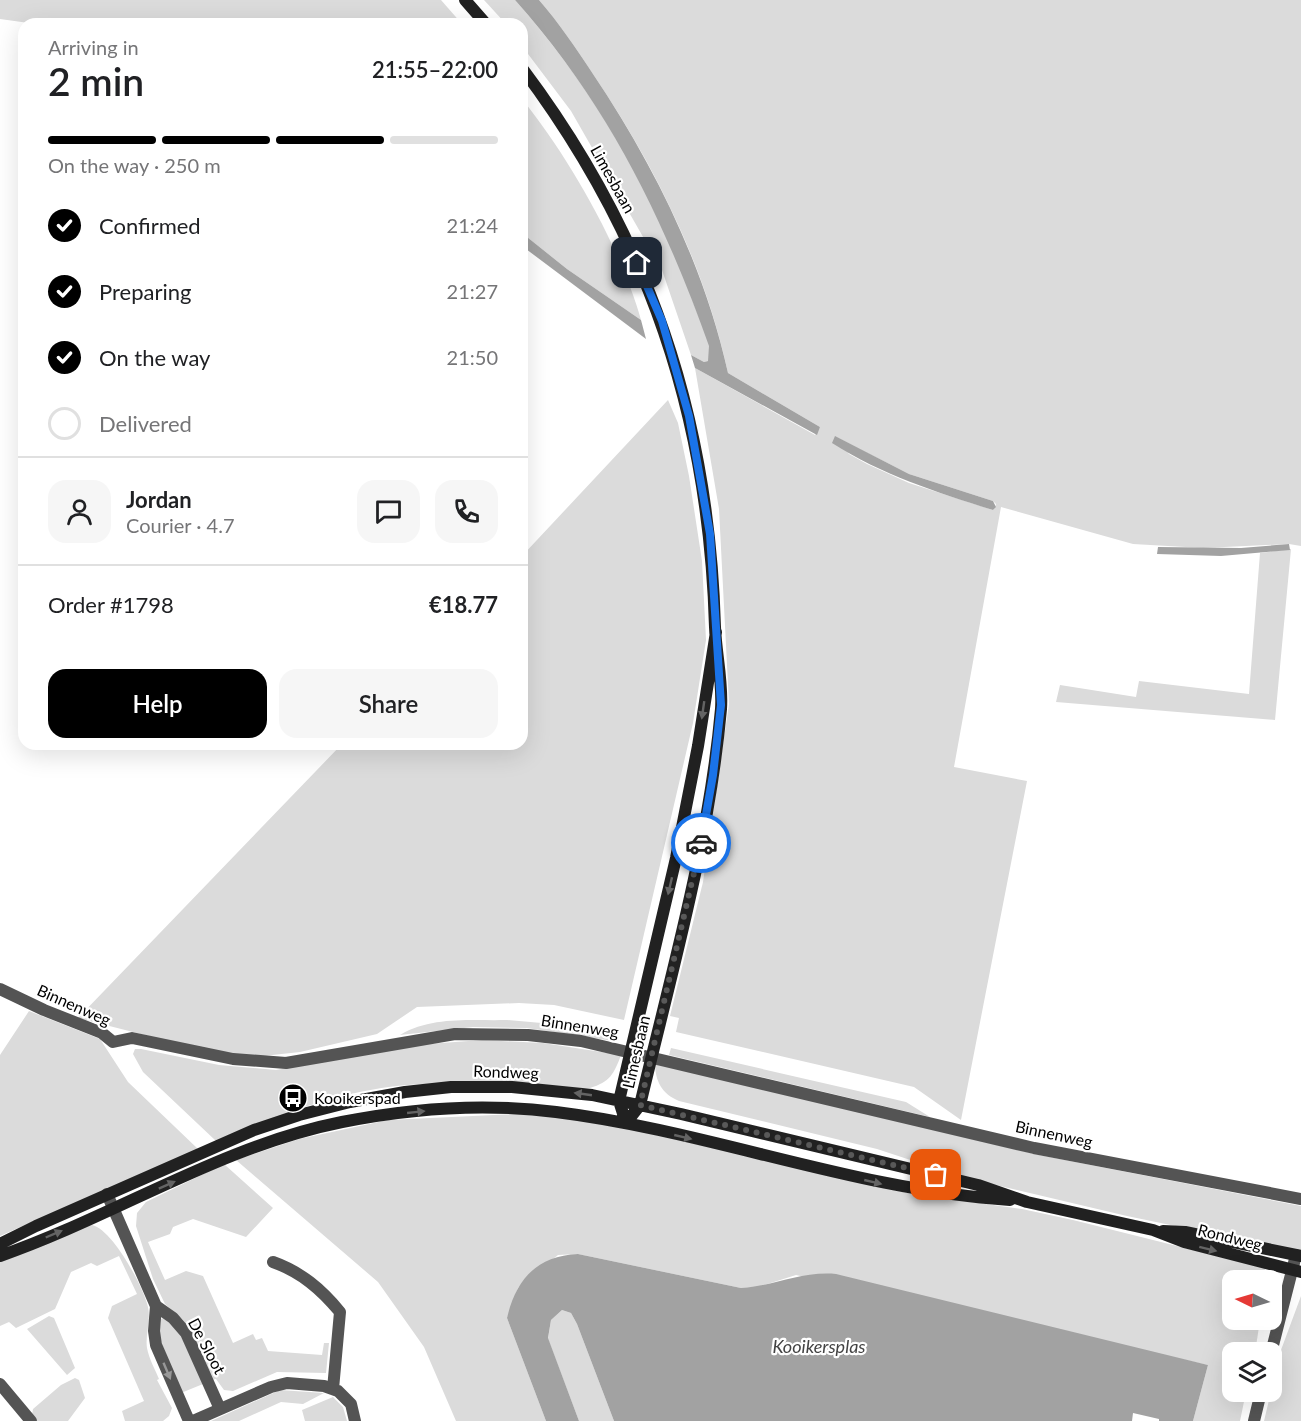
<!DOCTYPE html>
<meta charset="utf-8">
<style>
:root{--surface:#fff;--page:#f6f6f6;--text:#202124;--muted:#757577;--line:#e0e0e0;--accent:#000}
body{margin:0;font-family:Lato,sans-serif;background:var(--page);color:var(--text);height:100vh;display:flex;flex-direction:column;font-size:22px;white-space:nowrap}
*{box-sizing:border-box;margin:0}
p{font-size:20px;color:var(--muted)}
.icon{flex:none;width:33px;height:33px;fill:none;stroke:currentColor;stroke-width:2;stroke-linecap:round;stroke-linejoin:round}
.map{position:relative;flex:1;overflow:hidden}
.details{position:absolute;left:18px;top:18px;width:510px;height:732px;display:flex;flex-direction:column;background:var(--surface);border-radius:18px;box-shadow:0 6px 24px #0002}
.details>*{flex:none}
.needle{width:39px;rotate:275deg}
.fabs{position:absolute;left:1222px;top:1270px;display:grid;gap:12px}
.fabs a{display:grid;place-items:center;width:60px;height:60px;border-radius:12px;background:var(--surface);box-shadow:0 6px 24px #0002;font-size:30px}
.pin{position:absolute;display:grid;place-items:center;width:51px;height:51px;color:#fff;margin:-26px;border-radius:12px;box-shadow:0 3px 9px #0006}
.courier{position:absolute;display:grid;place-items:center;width:60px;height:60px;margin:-30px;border:4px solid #1a73e8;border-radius:50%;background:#fff;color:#222;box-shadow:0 2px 8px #0007}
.overview em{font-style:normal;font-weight:600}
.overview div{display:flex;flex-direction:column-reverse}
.overview{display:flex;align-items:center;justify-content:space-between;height:102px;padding:0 30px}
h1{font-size:39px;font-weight:600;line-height:45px}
.bar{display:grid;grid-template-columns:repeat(4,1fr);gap:9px 6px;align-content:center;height:72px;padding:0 30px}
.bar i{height:8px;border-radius:4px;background:var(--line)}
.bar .on{background:var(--accent)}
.bar p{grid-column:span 4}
.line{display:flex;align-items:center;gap:15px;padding:0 30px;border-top:2px solid var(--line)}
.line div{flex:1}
.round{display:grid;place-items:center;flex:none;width:63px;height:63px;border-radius:18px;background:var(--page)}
ol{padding:0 30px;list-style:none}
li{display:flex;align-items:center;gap:18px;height:66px}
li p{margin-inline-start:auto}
li .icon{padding:6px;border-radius:50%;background:var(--accent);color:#fff;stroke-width:4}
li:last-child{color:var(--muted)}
li i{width:33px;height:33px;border:3px solid var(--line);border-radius:50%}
.action{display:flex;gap:12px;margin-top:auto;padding:12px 30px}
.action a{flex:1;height:69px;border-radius:18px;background:var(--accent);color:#fff;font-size:24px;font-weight:600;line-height:69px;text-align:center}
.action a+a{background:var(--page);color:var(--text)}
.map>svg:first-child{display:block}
</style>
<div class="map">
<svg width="1301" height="1421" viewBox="0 0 1301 1421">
<rect width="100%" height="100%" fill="#fff"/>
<!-- green -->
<path fill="#dbdbdb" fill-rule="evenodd" d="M0,0H441L462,24H36L0,19Z
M484,0H515C595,90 656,196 696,310C701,323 716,348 708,361L704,362L691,355L662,270L571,111L522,46V24H506Z
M539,0H1301V546L1289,544L1203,548L1133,544L1001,507L954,767L1027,781L961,1120L914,1087L676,1032L679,1018L670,1016L703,882L729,704L719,509L695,368L815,435L820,427L728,373C705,266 654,164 593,74C576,48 559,23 539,0ZM836,437L909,474L993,501L996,504L995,508L993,510L909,483L867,464L849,454Z
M522,99C569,157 621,248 641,320L567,269L522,233Z
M668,400L678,423L689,476L702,561L706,640L693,723L624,1020L554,1005L519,1003L417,1007L377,1034L300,1052L253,1057L184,1045L78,1018L342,744H522V556Z
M1291,549L1275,720L1056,702L1060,685L1136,697L1139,681L1249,694L1260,553Z
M29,1011L100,1039L128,1082L198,1149L0,1236V1055Z
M507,1020L564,1025L614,1034L613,1041L527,1028L473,1027L400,1035C432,1016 471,1021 507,1020Z
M482,1040L543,1043L621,1055C614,1074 610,1082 590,1088C535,1088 480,1082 426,1084C352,1086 283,1113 216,1141L143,1072L133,1054L135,1049H141L219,1065L276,1070L428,1044Z
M671,1048L906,1102L930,1117L669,1055Z
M655,1063L1039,1155L1301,1206V1252L1127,1216L962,1177L877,1149L679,1101C662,1094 655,1081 655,1063Z
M536,1113L640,1131L907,1193L1022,1209L1073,1220L1265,1268L1264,1281H1233V1320H1260L1255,1353H1233V1392H1246L1240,1421H1193L1208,1365L796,1275L758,1287L741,1288L578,1254L558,1255L518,1288L507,1318L546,1421H456L424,1347L378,1282L236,1160L299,1139L388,1120Z
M224,1164L273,1208L246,1237L193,1219L173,1227L170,1234L148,1242L165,1280L186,1271L203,1276L233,1343L253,1334L256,1340L262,1338L268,1351L322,1355L324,1343H329L326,1373L277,1372L233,1391L224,1390L216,1379L211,1380L183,1320L165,1304L153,1279L136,1226L137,1213L146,1202Z
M92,1225C113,1230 143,1286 148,1307C151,1321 145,1335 147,1348C149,1359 155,1369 159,1379L157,1380L172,1408L169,1416L163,1421H125L122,1411L144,1401L108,1318L112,1306L137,1294L119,1256L97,1266L91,1263L71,1272L55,1309L16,1328L9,1322L0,1326V1262L85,1226Z
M1301,1296V1421H1264L1281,1350Z
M562,1310L571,1313L577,1324L614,1421H579L548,1339L551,1320Z
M49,1316L54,1318L75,1368L67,1375L27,1329Z
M163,1318L178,1329L203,1384L181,1393L159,1336L161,1319Z
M75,1378L79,1380L85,1398L68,1421H37L32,1415L33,1409L61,1385Z
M280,1390L324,1393L303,1404L281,1402L239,1421H211Z
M333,1397L343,1407L347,1421H305L302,1410Z"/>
<!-- water -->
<path fill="#a2a2a2" d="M515,0H539C559,23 576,48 593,74C654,165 704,265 728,373L820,427L817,435L695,368L691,355L704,362L708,361L709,346C663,217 607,103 515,0Z
M522,233L567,269L641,320L646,339L522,246Z
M835,436L909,474L993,501L996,507L993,510C936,492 882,475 832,443Z
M1289,544L1290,550L1221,556L1157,554L1158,547L1241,548Z
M578,1254L741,1288C775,1286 801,1271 836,1274L1208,1365L1193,1421H1159V1419L1133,1413L1132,1421H614L577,1324L571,1313L562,1310L551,1320L548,1338L579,1421H546L507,1318C516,1279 537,1256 578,1254Z"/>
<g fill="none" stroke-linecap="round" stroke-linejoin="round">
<!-- street -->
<path stroke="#545454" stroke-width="12" d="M0,989L44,1010L102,1033L113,1042L132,1038L233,1059L286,1063L455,1034L528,1035L581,1041L1034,1148L1301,1199
M107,1194L156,1306L173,1318L186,1333L220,1409
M273,1262C301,1272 321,1289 340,1312L333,1389
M156,1306L154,1331L156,1345L189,1421
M1271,1353L1296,1255
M0,1384L31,1421
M193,1421L271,1387L287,1383L324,1386L338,1391L351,1404L355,1421
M1254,1421L1261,1392"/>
<!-- secondary -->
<path stroke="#212121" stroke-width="12" d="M465,0L486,24
M522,68C649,237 709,416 715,627C716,654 723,682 721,709C709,843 671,974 640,1105L626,1123L619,1101L676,858L698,746L716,632
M1163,1231L1185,1232L1301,1256
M0,1244L36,1226L254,1130L299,1115L350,1102L405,1092L451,1087H512L592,1095L681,1114L978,1185L1027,1202L1153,1230L1184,1242L1301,1272
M0,1256C115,1216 221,1146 342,1122C412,1108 486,1103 556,1112C710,1131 854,1190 1010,1200"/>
</g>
<!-- one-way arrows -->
<defs><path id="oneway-solid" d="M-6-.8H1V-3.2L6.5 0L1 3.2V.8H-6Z" transform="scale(1.5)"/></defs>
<g fill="#646464">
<use href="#oneway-solid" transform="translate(703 710) rotate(98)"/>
<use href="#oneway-solid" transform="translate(670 886) rotate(103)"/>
<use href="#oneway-solid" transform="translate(583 1094) rotate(-172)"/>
<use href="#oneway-solid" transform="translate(416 1112) rotate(-6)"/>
<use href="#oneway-solid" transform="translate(683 1137) rotate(13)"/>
<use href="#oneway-solid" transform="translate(873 1182) rotate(13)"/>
<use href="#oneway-solid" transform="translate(167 1185) rotate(-24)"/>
<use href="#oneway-solid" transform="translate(54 1234) rotate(-23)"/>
<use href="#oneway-solid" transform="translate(1208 1249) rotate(14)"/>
</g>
<use fill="#989898" href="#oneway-solid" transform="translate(167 1371) rotate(67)"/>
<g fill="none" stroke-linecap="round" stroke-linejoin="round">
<!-- done -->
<path stroke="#595959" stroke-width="6" stroke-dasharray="0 10.8" d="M701,843L640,1105L936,1175"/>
<!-- route -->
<path stroke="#1a73e8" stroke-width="8" d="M637,263L662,321L689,416L710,534L721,705L713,775L701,843"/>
</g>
<!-- icons -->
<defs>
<g id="bus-disc" transform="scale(1.5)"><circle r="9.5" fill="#000" stroke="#fff"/><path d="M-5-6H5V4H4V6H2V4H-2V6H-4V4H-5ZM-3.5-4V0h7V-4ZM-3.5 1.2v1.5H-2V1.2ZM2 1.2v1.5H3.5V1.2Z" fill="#fff"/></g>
</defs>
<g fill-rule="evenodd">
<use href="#bus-disc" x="293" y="1098"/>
</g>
<g text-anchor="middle" stroke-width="4.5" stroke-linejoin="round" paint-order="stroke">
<!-- street labels -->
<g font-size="16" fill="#000" stroke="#fff">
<text transform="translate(613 179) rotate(61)" y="6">Limesbaan</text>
<text transform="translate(74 1005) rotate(24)" y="6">Binnenweg</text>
<text transform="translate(580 1026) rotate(9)" y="6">Binnenweg</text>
<text transform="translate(636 1052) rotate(-77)" y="6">Limesbaan</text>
<text transform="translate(506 1072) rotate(2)" y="6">Rondweg</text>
<text transform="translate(1054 1134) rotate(12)" y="6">Binnenweg</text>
<text transform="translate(1230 1237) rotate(14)" y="6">Rondweg</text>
<text transform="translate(207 1346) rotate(62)" y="6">De Sloot</text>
</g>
<!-- poi labels -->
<g font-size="16" fill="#000" stroke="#fff" text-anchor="start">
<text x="314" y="1104">Kooikerspad</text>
</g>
<!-- water labels -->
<g font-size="18" font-style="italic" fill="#434343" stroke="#fff">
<text x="819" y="1353">Kooikersplas</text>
</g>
</g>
</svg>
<div class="fabs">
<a><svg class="needle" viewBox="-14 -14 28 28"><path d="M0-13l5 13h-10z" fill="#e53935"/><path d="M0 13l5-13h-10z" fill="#757577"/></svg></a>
<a><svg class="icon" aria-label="layers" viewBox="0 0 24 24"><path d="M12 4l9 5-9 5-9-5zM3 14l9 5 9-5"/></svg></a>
</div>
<div class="pin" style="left:936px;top:1175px;background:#ea580c"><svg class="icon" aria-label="bag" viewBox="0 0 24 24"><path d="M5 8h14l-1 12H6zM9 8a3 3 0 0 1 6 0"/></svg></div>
<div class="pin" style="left:637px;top:263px;background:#1f2937"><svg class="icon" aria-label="home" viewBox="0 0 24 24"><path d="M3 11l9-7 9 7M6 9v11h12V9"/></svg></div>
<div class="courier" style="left:701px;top:843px"><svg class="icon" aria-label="car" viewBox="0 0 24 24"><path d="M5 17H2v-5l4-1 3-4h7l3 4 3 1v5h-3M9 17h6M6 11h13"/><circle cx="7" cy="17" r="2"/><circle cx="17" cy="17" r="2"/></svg></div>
<section class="details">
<div class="overview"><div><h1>2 min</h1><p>Arriving in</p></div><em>21:55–22:00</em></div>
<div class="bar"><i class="on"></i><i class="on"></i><i class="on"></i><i></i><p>On the way · 250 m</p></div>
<ol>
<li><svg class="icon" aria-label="check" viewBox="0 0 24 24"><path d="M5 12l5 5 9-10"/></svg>Confirmed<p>21:24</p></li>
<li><svg class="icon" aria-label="check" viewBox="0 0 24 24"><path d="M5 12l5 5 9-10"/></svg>Preparing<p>21:27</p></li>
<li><svg class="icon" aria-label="check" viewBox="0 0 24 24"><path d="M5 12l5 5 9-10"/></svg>On the way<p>21:50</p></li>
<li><i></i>Delivered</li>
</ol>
<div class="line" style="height:108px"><a class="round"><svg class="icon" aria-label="person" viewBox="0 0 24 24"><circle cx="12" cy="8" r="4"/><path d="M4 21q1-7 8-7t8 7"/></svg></a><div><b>Jordan</b><p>Courier · 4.7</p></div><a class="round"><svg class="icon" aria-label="chat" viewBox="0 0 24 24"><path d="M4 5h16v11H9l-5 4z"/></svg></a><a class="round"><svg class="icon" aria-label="phone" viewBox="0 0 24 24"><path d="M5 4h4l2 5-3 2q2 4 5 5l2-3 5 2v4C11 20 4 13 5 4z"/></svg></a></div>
<div class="line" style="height:78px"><div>Order #1798</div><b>€18.77</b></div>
<div class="action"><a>Help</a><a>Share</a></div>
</section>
</div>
